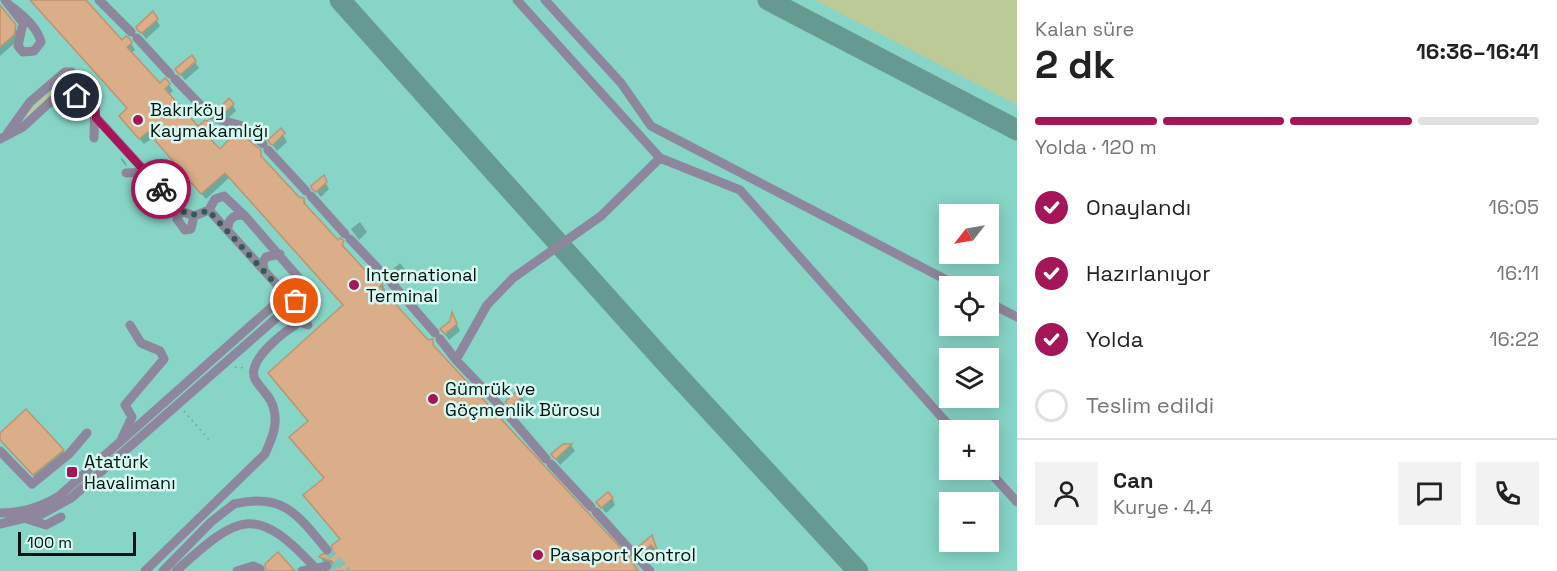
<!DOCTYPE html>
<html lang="tr">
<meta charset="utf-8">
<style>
:root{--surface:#fff;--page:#f2f2f2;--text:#222;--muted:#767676;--line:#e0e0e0;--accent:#a51658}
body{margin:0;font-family:"Space Grotesk",sans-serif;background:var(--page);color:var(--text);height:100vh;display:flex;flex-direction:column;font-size:22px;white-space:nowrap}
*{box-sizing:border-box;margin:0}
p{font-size:20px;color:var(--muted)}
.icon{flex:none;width:33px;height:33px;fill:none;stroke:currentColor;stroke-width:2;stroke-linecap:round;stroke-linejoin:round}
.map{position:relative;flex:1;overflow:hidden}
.panel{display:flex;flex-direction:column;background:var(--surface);width:540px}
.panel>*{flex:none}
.needle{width:39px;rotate:239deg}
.tools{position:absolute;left:939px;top:204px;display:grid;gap:12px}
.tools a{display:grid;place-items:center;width:60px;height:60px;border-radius:0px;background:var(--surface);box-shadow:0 3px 15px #0003;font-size:30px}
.scale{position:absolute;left:18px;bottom:15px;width:118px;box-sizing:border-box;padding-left:6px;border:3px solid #00130f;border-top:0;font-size:16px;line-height:21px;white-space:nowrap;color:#00130f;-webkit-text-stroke:4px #d8f9f1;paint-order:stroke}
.pin{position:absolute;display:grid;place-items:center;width:51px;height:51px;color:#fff;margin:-26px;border:3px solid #fff;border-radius:50%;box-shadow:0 2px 6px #0007}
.courier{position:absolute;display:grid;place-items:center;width:60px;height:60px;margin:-30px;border:4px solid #a51658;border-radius:50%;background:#fff;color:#222;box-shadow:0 2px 8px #0007}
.summary em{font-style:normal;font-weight:700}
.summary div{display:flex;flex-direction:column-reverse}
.summary{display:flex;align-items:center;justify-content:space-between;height:102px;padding:0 18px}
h1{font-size:39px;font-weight:700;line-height:45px}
.bar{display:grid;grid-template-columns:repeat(4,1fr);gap:9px 6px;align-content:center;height:72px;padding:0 18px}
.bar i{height:8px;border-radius:4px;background:var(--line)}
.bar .selected{background:var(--accent)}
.bar p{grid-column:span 4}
.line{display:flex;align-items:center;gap:15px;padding:0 18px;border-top:2px solid var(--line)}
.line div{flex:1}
.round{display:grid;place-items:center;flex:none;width:63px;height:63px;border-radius:0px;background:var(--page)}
ol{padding:0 18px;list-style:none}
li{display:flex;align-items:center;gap:18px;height:66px}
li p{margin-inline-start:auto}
li .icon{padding:6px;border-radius:50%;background:var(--accent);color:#fff;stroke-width:4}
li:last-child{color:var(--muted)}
li i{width:33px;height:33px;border:3px solid var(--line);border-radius:50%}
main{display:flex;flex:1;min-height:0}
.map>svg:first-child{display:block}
</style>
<main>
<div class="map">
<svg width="1017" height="571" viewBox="0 0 1017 571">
<rect width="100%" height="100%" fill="#9be0d2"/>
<!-- built -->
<path fill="#86d5c6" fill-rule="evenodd" d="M0,0H1017V571H0ZM950,214H988V254H950ZM950,286H988V326H950ZM950,358H988V398H950ZM950,430H988V470H950ZM950,502H988V542H950Z"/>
<!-- green -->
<path fill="#bcca98" d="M815,0H1017V105Z
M69,75L77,85L74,89L70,86L59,89L28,115L26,113Z"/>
<!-- shadow -->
<path fill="#0003" d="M30,0H84L121,42L129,40L135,50L131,53L159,85L167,82L173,91L168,95L198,129L210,123L213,129L207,138L220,151H260L264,162L298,199H304L307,208L337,242H342L346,251L376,284L382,283L385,290L384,293L427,341H432L436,350L493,413L498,414L636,571H333L335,567L324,564L321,558L333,556L341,540L309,502L325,479L291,438L309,422L344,306L229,178L206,199L153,138L144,144L125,122L128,109Z
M0,5L18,32L17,41L0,56Z
M153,14L160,26L146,39L138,28Z
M195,62L199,68L185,80L177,70Z
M233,105L236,111L227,119L221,117L217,111Z
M281,131L287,142L277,151L271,143Z
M121,157L126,163L127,167L121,160Z
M323,178L329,189L321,197L313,187Z
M360,222L367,232L359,240L351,229Z
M400,263L407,272L398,281L391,271Z
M455,321L460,331L449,340L443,332Z
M522,397L525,403L515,412L507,402Z
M0,435L63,450L66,457L37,480L2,443Z
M563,445H571L575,451L560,465L553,455Z
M612,498L615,505L606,513L598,503Z
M651,537L659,555L655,551L647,558L639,548Z"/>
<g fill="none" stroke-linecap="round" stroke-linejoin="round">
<!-- taxiway -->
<path stroke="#669a90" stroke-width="21" d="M340,0L665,362L858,571
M768,0L1017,130"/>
</g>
<!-- building -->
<path fill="#dbae8a" stroke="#bf9370" stroke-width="1.5" d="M30,0H86L122,40L126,36L130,39L132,43L127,47L160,83L165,78L168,81L170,84L165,89L198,126L205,120L211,122L203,132L220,149L237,131L261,150V156L299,197L304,198V203L338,240L340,238L344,241L342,245L376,282L379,280L383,282L380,287L428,340L433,339V345L494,411L498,413L499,417L631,559L638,571H331L334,565L332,561L319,557L322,554L332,555V545L340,539L303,495L324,478L289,437L308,421L268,373L343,305L225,173L201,194L148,132L139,139L119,116L127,108Z
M0,5L16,25L14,35L0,47Z
M153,11L158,19L142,33L138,31L136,27Z
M192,55L196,61L180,75L177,72L175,69Z
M229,98L234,104L223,114L216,112Z
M281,128L285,133L273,145L270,144L268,140Z
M324,175L327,182L316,192L312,189L311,186Z
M452,312L457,324L445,334L440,329L450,321Z
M516,392L523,396L510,407L505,402Z
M26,409L64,450L33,475L0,440V433Z
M563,444H572L556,459L553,457L551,454Z
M608,492L613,498L601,508L596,502Z
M652,535L658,553L651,545L642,553L637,548Z
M278,552L295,571H266L265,564Z"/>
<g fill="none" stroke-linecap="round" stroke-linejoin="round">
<!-- minor-tunnel -->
<path stroke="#84c1b5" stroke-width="9" stroke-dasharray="9 4.5" stroke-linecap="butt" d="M327,550L347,571
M327,566L338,571"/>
<!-- path -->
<path stroke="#699e93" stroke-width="1.5" stroke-dasharray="1.5 4.5" stroke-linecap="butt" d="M235,367L245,368
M184,411L210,441"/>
<!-- minor -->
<path stroke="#8d869c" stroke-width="9" d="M5,0L23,23L18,46L23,52L34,51L41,42C37,26 22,14 9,5
M99,0L131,32
M517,0L660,158L740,190L953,430
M545,0L621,83L651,126L958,286
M137,38L170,74
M175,79L210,115
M217,119L243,126L263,144
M7,134L30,102L65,72H72L95,100L94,138
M0,139L23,127L60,93L68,91L77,96L181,211L194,216L209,210L215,199L224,196L245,216
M268,150L306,191
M126,173L146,172
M311,196L345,234
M209,210L290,299
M181,211L177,219L185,230L191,229L194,216
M228,230C227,220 234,213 245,216L304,284
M350,239L385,276
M264,270L263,262L266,257L280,254
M389,280L435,333
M287 291a10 10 0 1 1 20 0a10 10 0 1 1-20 0Z
M988,302L1017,317
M440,339L456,360L500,406
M456,360L487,305L513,278L601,216L660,158
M505,411L546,459
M122,438L132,417L125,405L164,359L160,351L141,343L130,325
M0,451L32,484L69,454L87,433
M551,464L591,507
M988,470L1017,502
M596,512L632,552
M0,513C22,513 41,507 59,496L284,296L290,299
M27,519L46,525L61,517
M0,524L42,514L71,498L290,306V299
M637,557L650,571
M145,571L265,454C271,440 278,426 274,410C272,397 261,390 255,379C246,360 285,331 300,322L308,325
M163,571L211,522L234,504
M176,571C240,513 256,503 318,571
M237,571L253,566L260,569"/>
<!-- minor-bridge -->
<path stroke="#8d869c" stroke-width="9" d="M234,504C283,492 298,515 327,550
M302,571L327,566"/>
</g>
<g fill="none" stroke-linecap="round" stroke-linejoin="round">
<!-- done -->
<path stroke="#365b53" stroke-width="6" stroke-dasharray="0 10.8" d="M161,189C177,205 184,223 208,210L282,291L296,301"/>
<!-- route -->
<path stroke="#a51658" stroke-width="8" d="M77,96L82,90H87L95,100L96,118L161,189"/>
</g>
<!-- markers -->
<g fill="#a51658" stroke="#d8f9f1" stroke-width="2">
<circle cx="138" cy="120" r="6"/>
<circle cx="354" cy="285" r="6"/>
<circle cx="433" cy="399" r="6"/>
<rect x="66" y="466" width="12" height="12" rx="3"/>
<circle cx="538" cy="555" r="6"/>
</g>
<g text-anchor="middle" stroke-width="5" stroke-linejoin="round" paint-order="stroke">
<!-- poi labels -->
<g font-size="18" fill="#00130f" stroke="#d8f9f1" text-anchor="start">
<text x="150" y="116">Bakırköy<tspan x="150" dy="21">Kaymakamlığı</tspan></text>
<text x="366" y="281">International<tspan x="366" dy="21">Terminal</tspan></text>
<text x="445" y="395">Gümrük ve<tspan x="445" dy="21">Göçmenlik Bürosu</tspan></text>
<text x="84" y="468">Atatürk<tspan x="84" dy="21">Havalimanı</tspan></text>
<text x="550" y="561">Pasaport Kontrol</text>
</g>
</g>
</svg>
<div class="tools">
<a><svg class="needle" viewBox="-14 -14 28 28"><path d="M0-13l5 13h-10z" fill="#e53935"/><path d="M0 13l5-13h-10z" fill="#767676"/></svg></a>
<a><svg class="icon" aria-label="locate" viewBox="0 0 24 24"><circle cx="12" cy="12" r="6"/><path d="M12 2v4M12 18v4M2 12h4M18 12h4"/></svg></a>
<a><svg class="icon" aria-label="layers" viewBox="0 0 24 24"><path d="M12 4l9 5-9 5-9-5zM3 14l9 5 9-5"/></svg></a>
<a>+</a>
<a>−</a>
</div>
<div class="scale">100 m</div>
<div class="pin" style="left:296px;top:301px;background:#ea580c"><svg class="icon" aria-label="bag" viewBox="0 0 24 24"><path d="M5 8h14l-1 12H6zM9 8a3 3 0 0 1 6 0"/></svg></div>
<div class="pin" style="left:77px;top:96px;background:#1f2937"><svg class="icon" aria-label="home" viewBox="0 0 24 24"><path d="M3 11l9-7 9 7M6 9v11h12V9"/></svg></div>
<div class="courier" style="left:161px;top:189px"><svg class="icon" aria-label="bike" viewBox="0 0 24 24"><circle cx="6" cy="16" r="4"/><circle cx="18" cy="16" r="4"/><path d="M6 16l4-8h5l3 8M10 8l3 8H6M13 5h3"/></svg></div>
</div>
<section class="panel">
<div class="summary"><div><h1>2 dk</h1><p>Kalan süre</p></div><em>16:36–16:41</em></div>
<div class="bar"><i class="selected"></i><i class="selected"></i><i class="selected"></i><i></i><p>Yolda · 120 m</p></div>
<ol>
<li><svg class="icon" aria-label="check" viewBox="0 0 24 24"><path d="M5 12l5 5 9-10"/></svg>Onaylandı<p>16:05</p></li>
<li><svg class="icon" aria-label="check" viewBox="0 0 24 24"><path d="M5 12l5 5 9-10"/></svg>Hazırlanıyor<p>16:11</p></li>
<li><svg class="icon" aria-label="check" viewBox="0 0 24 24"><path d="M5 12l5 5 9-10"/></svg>Yolda<p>16:22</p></li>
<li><i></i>Teslim edildi</li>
</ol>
<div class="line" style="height:108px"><a class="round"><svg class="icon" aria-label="person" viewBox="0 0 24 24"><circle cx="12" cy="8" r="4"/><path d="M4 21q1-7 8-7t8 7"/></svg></a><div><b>Can</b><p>Kurye · 4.4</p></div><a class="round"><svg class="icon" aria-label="chat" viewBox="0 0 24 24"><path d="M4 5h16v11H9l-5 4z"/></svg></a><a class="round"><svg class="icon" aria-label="phone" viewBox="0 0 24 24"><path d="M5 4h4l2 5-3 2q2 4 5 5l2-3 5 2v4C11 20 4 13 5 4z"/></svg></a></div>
</section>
</main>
